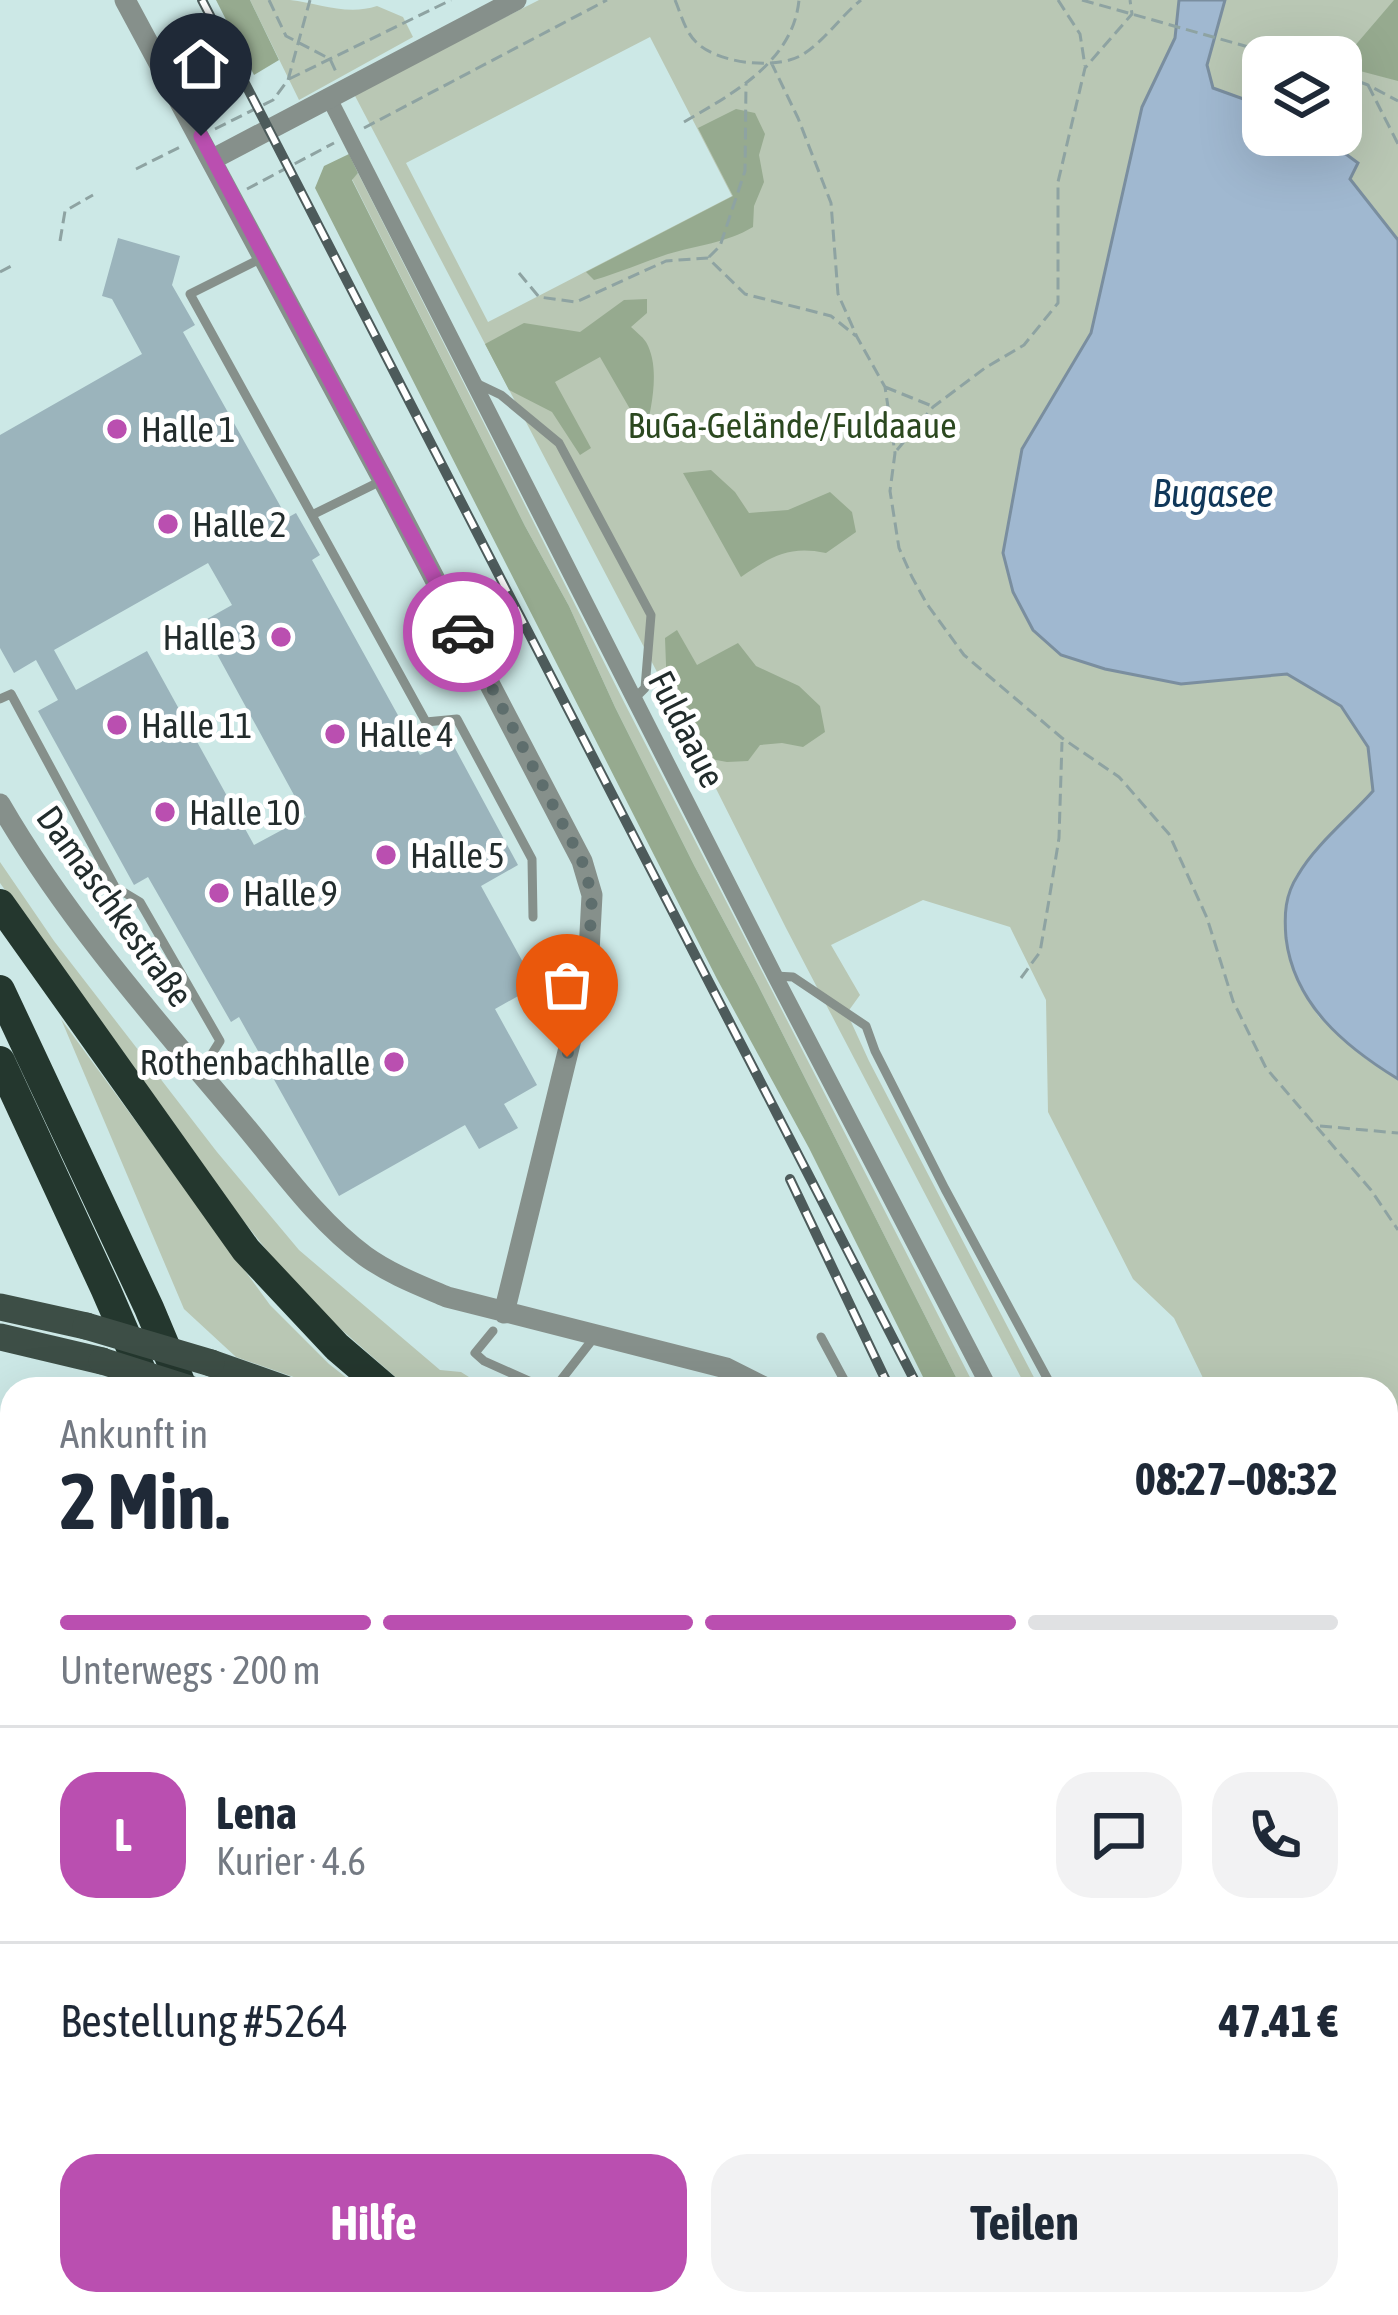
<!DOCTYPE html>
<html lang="de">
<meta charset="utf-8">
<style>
:root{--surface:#fff;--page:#f2f2f3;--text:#1f2937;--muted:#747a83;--line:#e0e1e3;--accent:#ba4fb0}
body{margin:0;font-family:"Asap Condensed",sans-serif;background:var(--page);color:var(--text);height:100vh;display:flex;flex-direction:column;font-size:45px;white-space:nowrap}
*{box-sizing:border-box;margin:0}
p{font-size:39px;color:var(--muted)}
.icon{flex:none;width:66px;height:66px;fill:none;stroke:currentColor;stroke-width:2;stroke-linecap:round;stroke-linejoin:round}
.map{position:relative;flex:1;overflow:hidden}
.sheet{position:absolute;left:0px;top:1377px;width:1398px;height:939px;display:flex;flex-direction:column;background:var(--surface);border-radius:36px 36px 0 0;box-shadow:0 12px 48px #0002}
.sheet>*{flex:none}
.controls{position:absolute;left:1242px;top:36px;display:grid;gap:24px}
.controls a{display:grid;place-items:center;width:120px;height:120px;border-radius:24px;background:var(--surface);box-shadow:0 12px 48px #0002;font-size:60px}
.pin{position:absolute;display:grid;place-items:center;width:102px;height:102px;color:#fff;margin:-123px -51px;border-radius:50% 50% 50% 0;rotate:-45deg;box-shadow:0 0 12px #0007}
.pin .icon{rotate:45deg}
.courier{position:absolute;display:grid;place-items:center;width:120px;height:120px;margin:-60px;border:9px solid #ba4fb0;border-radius:50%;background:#fff;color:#222;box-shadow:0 3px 15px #0007}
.head em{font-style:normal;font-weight:700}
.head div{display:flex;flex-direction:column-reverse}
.head{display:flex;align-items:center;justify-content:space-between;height:204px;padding:0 60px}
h1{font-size:78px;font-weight:700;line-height:90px}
.bar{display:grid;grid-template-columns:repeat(4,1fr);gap:18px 12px;align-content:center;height:144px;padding:0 60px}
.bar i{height:15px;border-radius:9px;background:var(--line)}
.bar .active{background:var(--accent)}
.bar p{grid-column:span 4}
.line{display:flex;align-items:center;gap:30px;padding:0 60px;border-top:3px solid var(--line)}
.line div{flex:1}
.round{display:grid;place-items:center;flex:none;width:126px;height:126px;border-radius:36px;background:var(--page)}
.primary-button{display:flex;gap:24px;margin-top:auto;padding:24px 60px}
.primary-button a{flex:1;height:138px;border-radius:36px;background:var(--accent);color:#fff;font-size:48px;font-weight:700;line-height:138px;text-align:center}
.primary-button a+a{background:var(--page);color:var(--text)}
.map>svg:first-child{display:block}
</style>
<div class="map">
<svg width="1398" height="2315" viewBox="0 0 1398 2315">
<rect width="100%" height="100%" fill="#cce8e6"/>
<!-- green -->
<path fill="#b9c7b4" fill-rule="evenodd" d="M250,0C263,0 277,0 290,0C318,3 347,16 377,6L403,17L413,37L299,100Z
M539,0H1179L1175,38L1142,107L1091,333L1022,449L1003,553L1061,655L1106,669L1181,684L1287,674L1341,706L1368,748L1373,791L1300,871L1288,950L1300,988L1319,1017L1366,1059L1398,1079V1836L1386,1832V1389H1204L1203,1378L1174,1318L1133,1279L1048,1112L1046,1000L1010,927L923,900L831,945L860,995L847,1013L869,1061L1040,1389H1027L786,928L667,691L354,94ZM650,37L732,196L488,322L406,163Z
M1225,0H1398V240L1349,178L1358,162L1320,135H1341V57H1263V106L1213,88L1207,65Z
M358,173L625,704L976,1389H962L758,985L695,867L615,707L569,606L525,526L352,179Z
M0,862L54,941L217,1152L299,1250L440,1370L461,1372L488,1389H409L302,1295L223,1195L0,883Z
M61,1019L270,1305L329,1364L361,1389H328L236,1357L184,1309Z"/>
<!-- forest -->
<path fill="#96aa8f" d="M216,0H250L279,60L254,75Z
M1394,0H1398V81L1341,66V62Z
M736,109L755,113L765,134L759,155L764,182L754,206L753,227C726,243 698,245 668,254C643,262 619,273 594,280L586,272L733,196L698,128Z
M349,154L358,173L352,180L525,526L569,606L615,707L695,867L758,985L962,1389H929L809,1148L717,979L315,188L324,166Z
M647,299V313L631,327C636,332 642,336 646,342C661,368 651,409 645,435L600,357L555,382L591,448L580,455L552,412L509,390L485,344L524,323L580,332L624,300Z
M711,470L735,492L749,513L788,510L830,492L852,512L856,532L826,553C788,545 771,557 741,577L683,473Z
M677,630L697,665L738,643L756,666L799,686L820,706L825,732L803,747L782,743L760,745L748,761L727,762L700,757L667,691L665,638Z"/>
<!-- water -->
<path fill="#a0b8d0" stroke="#7a8e9f" stroke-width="3" d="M1179,0H1225L1207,65L1213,88L1263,106V135H1320L1358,163L1350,179L1398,240V1079C1344,1046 1294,1004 1286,938C1284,914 1285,895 1298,875C1315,845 1350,817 1373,791L1368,747L1341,706L1287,674L1181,684L1105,669L1061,655L1033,630L1013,592L1003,553L1022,449L1091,333L1142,107L1175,38Z"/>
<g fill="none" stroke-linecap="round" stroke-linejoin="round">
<!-- stream -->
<path stroke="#7a8e9f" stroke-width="6" d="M541,2315L549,2304"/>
</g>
<!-- building -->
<path fill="#9bb4bc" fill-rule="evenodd" d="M118,238L180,256L172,285L195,325L183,332L287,518L296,513L320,555L312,560L420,755L450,739L518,865L481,886L536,986L495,1009L537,1085L504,1104L518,1128L479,1149L465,1125L339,1196L239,1017L231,1022L148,877L134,885L38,711L58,700L36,660L14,673L0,648V435L142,354L112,299L102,296ZM208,563L232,605L200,623L306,817L254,845L147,651L76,690L54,650Z"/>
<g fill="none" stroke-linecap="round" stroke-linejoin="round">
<!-- path -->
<path stroke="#8ea3a2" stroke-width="3" stroke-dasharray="12 6" stroke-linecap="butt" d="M269,0L286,36L330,59L337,74
M675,0C681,14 685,32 697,43C719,64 780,71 805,53C826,39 841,16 861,0
M1058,0L1080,34L1085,66
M1082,0L1284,57
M771,62L798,118L831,203L838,294L857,337L885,387L895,453L890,491L899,548L912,577L927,604L964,655L1062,738L1119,777L1169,834L1207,918L1233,1001L1266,1068L1371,1190L1398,1230
M1341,75L1368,85L1398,101
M289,79L451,0
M1368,85L1398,144
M684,122C732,94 793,62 799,0
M364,128L607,0
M215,129L273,100L288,80L310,0
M136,169L180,147
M247,189L334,143
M60,241L65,211L93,195
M709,257L720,246L745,171L746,84
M0,272L15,264
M519,273L539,297L576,302L666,261L708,258L745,294L831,316L856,336
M885,387L932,406
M897,450L933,407L985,368L1024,345L1058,303V182L1085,68L1132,14L1130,0
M1021,978L1040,952L1049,900L1059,838L1062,742
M1320,1126L1398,1133
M1386,1924L1398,1934
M1386,2180L1398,2189
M452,2304L456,2315
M580,2304L583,2315
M1088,2304L1090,2315"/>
<!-- service -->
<path stroke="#86908b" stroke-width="9" d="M260,259L190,294L426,722L457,719L532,859L533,917
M478,384L501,395L559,443L651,615L645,688L635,698
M312,515L383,480
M0,699L11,694L115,887L140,902L220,1041L200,1073
M775,976L793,977L866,1026L875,1051L945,1189L1053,1389
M493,1331L475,1353L484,1361L547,1389
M821,1337L849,1389
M554,1389L596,1335
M1065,1389L1078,1382L1082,1389"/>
<!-- minor -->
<path stroke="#86908b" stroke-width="16" d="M329,98L775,976L990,1389
M0,1832L12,1936
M1386,1974L1398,1987
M0,2234L12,2233
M1264,2304L1266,2315
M1378,2315L1398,2311"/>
<!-- tertiary -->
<path stroke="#86908b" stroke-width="21" d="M125,0L383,480L582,861L592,895L589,952L577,1015L504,1313
M213,159L516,0
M0,804C66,918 155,1019 240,1120C279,1166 316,1220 365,1256C390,1274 419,1285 447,1297L726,1368L768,1389"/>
<!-- primary -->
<path stroke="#3d4e46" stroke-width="27" d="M0,1307L86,1326
M0,1337L102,1361
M211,1363L285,1389
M1386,2111L1398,2121
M1386,2148L1398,2158"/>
<!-- motorway -->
<path stroke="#24372e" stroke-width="30" d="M0,904L246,1250L337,1347L386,1389
M0,990L149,1308L183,1389
M0,1061L106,1290L149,1389
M485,2304L488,2315
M518,2304L521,2315"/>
<!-- rail casing -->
<g stroke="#4d5b5b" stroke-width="10">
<path id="rail" d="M202,0L919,1389
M790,1179L890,1389
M1386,2019L1398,2031
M1039,2304L1041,2315"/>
</g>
<!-- rail -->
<use href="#rail" stroke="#fff" stroke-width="6" stroke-dasharray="18" stroke-linecap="butt"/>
<!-- primary-bridge -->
<path stroke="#3d4e46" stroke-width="27" d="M86,1326L211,1363
M102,1361L190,1389"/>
</g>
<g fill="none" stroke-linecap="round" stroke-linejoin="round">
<!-- done -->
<path stroke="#5e6e6d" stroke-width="12" stroke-dasharray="0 21.6" d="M463,632L582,861L592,895L589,952L567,1057"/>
<!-- route -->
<path stroke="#ba4fb0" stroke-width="15" d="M201,136L463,632"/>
</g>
<!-- markers -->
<g fill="#ba4fb0" stroke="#fff" stroke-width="4.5">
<circle cx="117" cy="429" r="12"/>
<circle cx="168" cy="524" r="12"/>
<circle cx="281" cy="637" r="12"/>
<circle cx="117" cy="725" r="12"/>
<circle cx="335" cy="734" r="12"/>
<circle cx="165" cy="812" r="12"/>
<circle cx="386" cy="855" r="12"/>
<circle cx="219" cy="893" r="12"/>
<circle cx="394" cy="1062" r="12"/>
</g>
<g text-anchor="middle" stroke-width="10" stroke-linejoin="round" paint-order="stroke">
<!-- park labels -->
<g font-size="36" fill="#2b481f" stroke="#fff">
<text x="792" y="438">BuGa-Gelände/Fuldaaue</text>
</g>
<!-- poi labels -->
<g font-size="36" fill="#222c2c" stroke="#fff" text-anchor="start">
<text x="141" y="442">Halle 1</text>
<text x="192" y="537">Halle 2</text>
<text x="257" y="650" text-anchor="end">Halle 3</text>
<text x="141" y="738">Halle 11</text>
<text x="359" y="747">Halle 4</text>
<text x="189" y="825">Halle 10</text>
<text x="410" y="868">Halle 5</text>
<text x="243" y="906">Halle 9</text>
<text x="370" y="1075" text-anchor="end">Rothenbachhalle</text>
</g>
<!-- street labels -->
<g font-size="36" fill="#222c2c" stroke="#fff">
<text transform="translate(687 729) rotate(63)" y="13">Fuldaaue</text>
<text transform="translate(115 906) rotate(54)" y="13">Damaschkestraße</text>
</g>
<!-- water labels -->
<g font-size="39" font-style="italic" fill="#103759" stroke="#fff">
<text x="1213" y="507">Bugasee</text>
</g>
</g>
</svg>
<div class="controls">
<a><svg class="icon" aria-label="layers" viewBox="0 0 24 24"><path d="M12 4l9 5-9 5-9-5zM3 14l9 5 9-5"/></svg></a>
</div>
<div class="pin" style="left:567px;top:1057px;background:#ea580c"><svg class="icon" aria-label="bag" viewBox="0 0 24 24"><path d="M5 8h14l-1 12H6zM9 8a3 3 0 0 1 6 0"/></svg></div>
<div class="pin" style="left:201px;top:136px;background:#1f2937"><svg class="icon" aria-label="home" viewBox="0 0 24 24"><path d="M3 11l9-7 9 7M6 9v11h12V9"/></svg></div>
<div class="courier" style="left:463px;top:632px"><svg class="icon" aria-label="car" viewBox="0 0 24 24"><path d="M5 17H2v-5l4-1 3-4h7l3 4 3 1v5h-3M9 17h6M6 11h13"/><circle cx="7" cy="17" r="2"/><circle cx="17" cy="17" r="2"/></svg></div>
<section class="sheet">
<div class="head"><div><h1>2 Min.</h1><p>Ankunft in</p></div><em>08:27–08:32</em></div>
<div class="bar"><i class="active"></i><i class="active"></i><i class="active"></i><i></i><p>Unterwegs · 200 m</p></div>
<div class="line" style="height:216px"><b class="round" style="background:var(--accent);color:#fff">L</b><div><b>Lena</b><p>Kurier · 4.6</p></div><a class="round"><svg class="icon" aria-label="chat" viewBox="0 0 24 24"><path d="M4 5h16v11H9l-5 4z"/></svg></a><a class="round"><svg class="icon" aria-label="phone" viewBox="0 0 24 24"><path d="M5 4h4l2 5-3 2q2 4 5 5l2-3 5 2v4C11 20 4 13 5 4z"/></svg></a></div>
<div class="line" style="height:156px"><div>Bestellung #5264</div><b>47.41 €</b></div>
<div class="primary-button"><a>Hilfe</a><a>Teilen</a></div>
</section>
</div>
